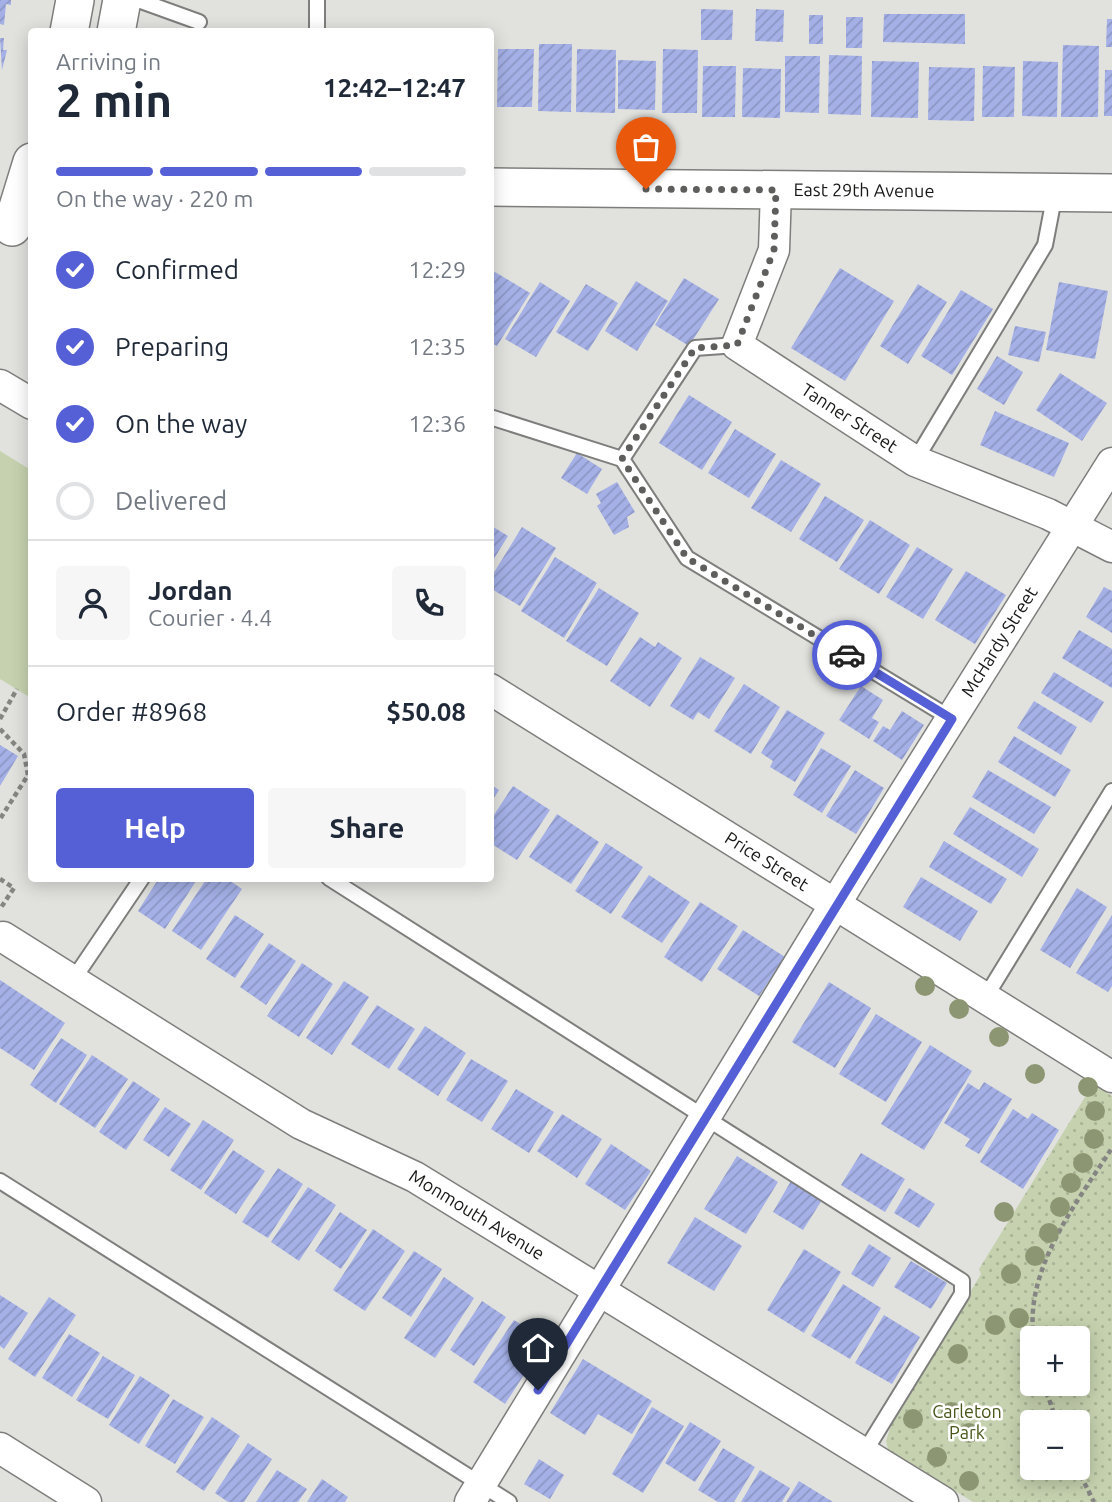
<!DOCTYPE html>
<meta charset="utf-8">
<style>
:root{--surface:#fff;--page:#f6f6f7;--text:#1f2937;--muted:#747a83;--line:#e0e1e3;--accent:#5560d7}
body{margin:0;font-family:Ubuntu,sans-serif;background:var(--page);color:var(--text);height:100vh;display:flex;flex-direction:column;font-size:26px;white-space:nowrap}
*{box-sizing:border-box;margin:0}
p{font-size:23px;color:var(--muted)}
.icon{flex:none;width:38px;height:38px;fill:none;stroke:currentColor;stroke-width:2;stroke-linecap:round;stroke-linejoin:round}
.map{position:relative;flex:1;overflow:hidden}
.side{position:absolute;left:28px;top:28px;width:466px;height:854px;display:flex;flex-direction:column;background:var(--surface);border-radius:7px;box-shadow:0 4px 18px #0003}
.side>*{flex:none}
.controls{position:absolute;left:1020px;top:1326px;display:grid;gap:14px}
.controls a{display:grid;place-items:center;width:70px;height:70px;border-radius:7px;background:var(--surface);box-shadow:0 4px 18px #0003;font-size:35px}
.pin{position:absolute;display:grid;place-items:center;width:60px;height:60px;color:#fff;margin:-72px -30px;border-radius:50% 50% 50% 0;rotate:-45deg;box-shadow:0 0 7px #0007}
.pin .icon{rotate:45deg}
.courier{position:absolute;display:grid;place-items:center;width:70px;height:70px;margin:-35px;border:5px solid #5560d7;border-radius:50%;background:#fff;color:#222;box-shadow:0 2px 9px #0007}
.head em{font-style:normal;font-weight:600}
.head div{display:flex;flex-direction:column-reverse}
.head{display:flex;align-items:center;justify-content:space-between;height:119px;padding:0 28px}
h1{font-size:46px;font-weight:600;line-height:52px}
.bar{display:grid;grid-template-columns:repeat(4,1fr);gap:10px 7px;align-content:center;height:84px;padding:0 28px}
.bar i{height:9px;border-radius:5px;background:var(--line)}
.bar .selected{background:var(--accent)}
.bar p{grid-column:span 4}
.line{display:flex;align-items:center;gap:18px;padding:0 28px;border-top:2px solid var(--line)}
.line div{flex:1}
.round{display:grid;place-items:center;flex:none;width:74px;height:74px;border-radius:7px;background:var(--page)}
ol{padding:0 28px;list-style:none}
li{display:flex;align-items:center;gap:21px;height:77px}
li p{margin-inline-start:auto}
li .icon{padding:7px;border-radius:50%;background:var(--accent);color:#fff;stroke-width:4}
li:last-child{color:var(--muted)}
li i{width:38px;height:38px;border:4px solid var(--line);border-radius:50%}
.action{display:flex;gap:14px;margin-top:auto;padding:14px 28px}
.action a{flex:1;height:80px;border-radius:7px;background:var(--accent);color:#fff;font-size:28px;font-weight:600;line-height:80px;text-align:center}
.action a+a{background:var(--page);color:var(--text)}
.map>svg:first-child{display:block}
</style>
<div class="map">
<svg width="1112" height="1502" viewBox="0 0 1112 1502">
<defs>
<pattern id="grass-dots" width="8" height="8" patternUnits="userSpaceOnUse" patternTransform="scale(1.75)"><rect width="8" height="8" fill="#c6d2af"/><path d="M2 2h.1M6 6h.1" fill="none" stroke="#a9b496" stroke-width="1.8" stroke-linecap="round"/></pattern>
<pattern id="building-hatch" width="6" height="6" patternUnits="userSpaceOnUse" patternTransform="scale(1.75)"><rect width="6" height="6" fill="#a4b0e6"/><path d="M-1 1l2-2M0 6l6-6M5 7l2-2" fill="none" stroke="#8c97c5"/></pattern>
</defs>
<rect width="100%" height="100%" fill="#e1e2de"/>
<!-- grass -->
<path fill="url(#grass-dots)" fill-rule="evenodd" d="M1093,1084L1112,1096V1502H973L888,1449L886,1441L892,1422L981,1274L979,1269ZM1032,1339H1078V1384H1032ZM1032,1423H1078V1468H1032Z"/>
<!-- garden -->
<path fill="#c6d2af" d="M0,451L31,470V698L0,679Z"/>
<!-- building -->
<path fill="url(#building-hatch)" d="M0,0H11V5L6,4L4,25L0,24Z
M701,9L733,10L732,40H701Z
M756,9L784,10L783,42L755,41Z
M884,14H965V44L883,42Z
M809,15H823V44H809Z
M846,17H863L862,48H846Z
M1107,19H1112V47H1106Z
M0,38H4L3,50H7L2,70Z
M539,44H572L571,112L538,111Z
M1063,45L1099,46L1098,117H1061Z
M498,49H534L532,107H497Z
M577,49L616,50L615,113L576,112Z
M663,49L698,50L697,113H662Z
M829,55L862,56L861,115L828,114Z
M785,56H820L819,113L785,112Z
M618,60L656,61L655,110L618,109Z
M872,61L919,62L918,118L871,117Z
M1023,61L1058,62L1057,117L1022,116Z
M703,66H736L735,117H702Z
M983,66L1015,67L1014,117H982Z
M929,67L975,68L974,121L928,120Z
M743,68L781,69L780,118L742,117Z
M1105,70H1112V116H1104Z
M840,268L894,301L845,381L791,348Z
M495,272L530,293L497,346L490,342V279Z
M684,278L719,299L689,346L655,325Z
M636,281L668,301L637,351L605,331Z
M540,282L570,301L536,357L505,339Z
M1059,282L1108,291L1095,359L1046,350Z
M586,284L618,303L588,351L556,332Z
M918,284L947,302L908,364L880,346Z
M961,290L993,309L952,375L921,356Z
M1015,326L1046,332L1039,362L1008,355Z
M997,356L1023,372L1004,405L977,389Z
M1060,373L1107,403L1082,441L1036,410Z
M689,395L732,422L702,470L659,443Z
M995,411L1069,443L1054,477L980,445Z
M735,429L776,454L749,498L708,473Z
M577,453L602,469L587,494L561,478Z
M781,460L821,484L791,532L751,508Z
M617,482L635,512L627,517L629,527L614,535L597,506L601,503L596,494Z
M825,496L864,520L837,562L799,539Z
M870,520L910,545L879,594L839,569Z
M490,525L508,536L490,565Z
M522,527L556,548L520,606L490,588V579Z
M917,547L953,569L923,619L886,597Z
M555,557L597,583L564,638L521,611Z
M966,571L1006,595L975,644L935,620Z
M1104,587L1112,591V633L1086,617Z
M599,588L639,613L607,666L566,641Z
M1079,630L1112,649V688L1062,658Z
M640,637L655,647L658,642L682,658L650,707L610,681Z
M700,657L735,678L709,719L698,712L693,720L670,706Z
M1054,672L1104,702L1091,723L1041,693Z
M744,684L780,707L751,754L714,731Z
M861,686L883,700L872,718L879,722L869,739L839,720Z
M1034,701L1077,727L1061,755L1017,728Z
M787,710L825,733L795,782L770,767L773,761L761,753Z
M902,711L924,725L902,760L873,741L883,726L890,730Z
M1014,736L1071,770L1055,797L998,762Z
M0,745L18,756L0,786Z
M821,748L851,766L822,813L793,795Z
M855,770L884,788L856,834L826,816Z
M988,770L1051,807L1034,834L972,797Z
M490,784L499,790L490,804Z
M513,786L550,810L517,860L490,843V821Z
M970,807L1039,849L1022,877L953,834Z
M557,814L599,842L571,884L529,857Z
M944,841L1007,879L991,904L929,867Z
M606,843L643,867L611,914L575,891Z
M649,875L690,902L662,943L621,917Z
M921,877L978,911L960,941L903,907Z
M159,878H198L165,929L138,911Z
M207,878H226L242,889L201,950L172,931Z
M1077,888L1107,907L1070,968L1040,950Z
M700,902L738,926L702,982L664,957Z
M235,915L264,934L235,978L206,959Z
M1112,915V986L1108,992L1076,973Z
M743,930L785,957L759,996L717,969Z
M269,943L296,961L266,1005L240,987Z
M302,963L333,984L299,1037L267,1016Z
M0,980L65,1023L34,1070L0,1048Z
M344,981L369,997L332,1055L306,1038Z
M829,982L871,1008L835,1068L792,1042Z
M377,1005L415,1029L389,1069L351,1044Z
M876,1014L922,1042L886,1102L839,1074Z
M425,1026L466,1053L438,1096L397,1069Z
M61,1038L87,1055L56,1103L30,1085Z
M930,1045L972,1071L924,1150L881,1124Z
M92,1055L128,1079L95,1128L59,1104Z
M471,1059L508,1081L482,1122L446,1100Z
M133,1081L160,1099L126,1150L99,1132Z
M984,1082L1012,1099L979,1154L965,1146L970,1139L944,1123L968,1083L979,1090Z
M516,1089L554,1112L529,1153L491,1129Z
M165,1107L191,1124L169,1157L143,1140Z
M1013,1109L1028,1119L1032,1113L1059,1130L1023,1189L980,1162Z
M562,1114L602,1139L577,1178L537,1151Z
M203,1120L234,1140L201,1190L170,1170Z
M611,1144L651,1171L625,1210L585,1184Z
M233,1150L265,1171L236,1214L204,1193Z
M861,1153L905,1179L885,1212L841,1185Z
M737,1156L778,1182L746,1234L704,1209Z
M278,1168L303,1184L268,1238L242,1222Z
M791,1181L822,1200L803,1230L773,1212Z
M308,1187L336,1205L299,1261L271,1242Z
M909,1188L935,1204L919,1228L894,1213Z
M340,1212L367,1230L341,1269L315,1251Z
M695,1217L742,1246L714,1291L667,1263Z
M373,1229L405,1251L365,1311L333,1290Z
M869,1244L891,1258L873,1287L851,1274Z
M804,1249L841,1272L804,1333L767,1310Z
M414,1251L442,1269L411,1317L382,1298Z
M911,1261L947,1283L931,1309L894,1287Z
M444,1277L474,1298L435,1358L404,1338Z
M843,1284L881,1308L850,1359L811,1336Z
M0,1295L28,1313L4,1349L0,1346Z
M49,1297L76,1315L35,1377L8,1359Z
M482,1301L506,1317L474,1366L450,1350Z
M884,1315L920,1337L892,1384L855,1363Z
M514,1320L546,1341L505,1404L473,1382Z
M69,1334L100,1353L72,1397L42,1378Z
M103,1356L135,1375L108,1419L76,1400Z
M583,1359L652,1401L632,1434L598,1414L585,1435L550,1413Z
M140,1376L170,1395L139,1444L109,1425Z
M173,1399L204,1417L175,1464L145,1446Z
M652,1407L684,1426L643,1493L612,1474Z
M212,1417L240,1436L204,1491L176,1472Z
M690,1422L721,1441L695,1482L665,1463Z
M248,1443L272,1459L244,1502H228L215,1493Z
M723,1448L755,1467L734,1502H718L698,1490Z
M539,1459L564,1475L550,1499L524,1484Z
M277,1470L307,1489L298,1502H256Z
M760,1470L790,1488L782,1502H741Z
M322,1479L348,1497L345,1502H307Z
M799,1481L833,1502H786Z"/>
<g fill="none" stroke-linecap="round" stroke-linejoin="round">
<!-- service casing -->
<g stroke="#7e7f7c" stroke-width="18">
<path id="service" d="M138,0L199,22
M317,0V32
M490,417L622,459L687,558L952,719
M622,459L695,348L737,345
M915,461L1045,245L1055,193
M329,878L962,1281V1294L864,1453
M73,980L142,878
M985,998L1112,791
M0,1181L509,1502"/>
</g>
<!-- minor casing -->
<g stroke="#7e7f7c" stroke-width="33">
<g id="minor">
<path id="s1" d="M776,190L774,250L737,345L915,461L1048,514L1112,547"/>
<path d="M0,385L32,404"/>
<path id="s2" d="M490,689L1112,1077"/>
<path id="s3" d="M3,937L301,1124L415,1177L943,1502"/>
<path d="M0,1448L86,1502"/>
<path id="s4" d="M470,1502L853,875L1112,463"/>
</g>
</g>
<!-- tertiary casing -->
<g stroke="#7e7f7c" stroke-width="40">
<g id="tertiary">
<path d="M69,32L75,0"/>
<path d="M116,32L122,0"/>
<path id="s5" d="M490,187L1112,193"/>
<path d="M12,227L32,162"/>
</g>
</g>
<!-- path -->
<path stroke="#858683" stroke-width="4.5" stroke-dasharray="5 3.5" stroke-linecap="butt" d="M0,719L17,689
M0,729L24,754L28,775L0,819
M0,879L14,888L0,909
M1034,1339C1023,1271 1077,1202 1112,1148
M1044,1384L1057,1423
M1077,1468L1094,1502"/>
<!-- service -->
<use href="#service" stroke="#fff" stroke-width="14"/>
<!-- minor -->
<use href="#minor" stroke="#fff" stroke-width="30"/>
<!-- tertiary -->
<use href="#tertiary" stroke="#fff" stroke-width="37"/>
</g>
<!-- trees -->
<g fill="#8d9672">
<circle cx="925" cy="986" r="10"/>
<circle cx="959" cy="1009" r="10"/>
<circle cx="999" cy="1037" r="10"/>
<circle cx="1035" cy="1074" r="10"/>
<circle cx="1088" cy="1087" r="10"/>
<circle cx="1095" cy="1111" r="10"/>
<circle cx="1094" cy="1139" r="10"/>
<circle cx="1083" cy="1163" r="10"/>
<circle cx="1071" cy="1183" r="10"/>
<circle cx="1060" cy="1207" r="10"/>
<circle cx="1004" cy="1212" r="10"/>
<circle cx="1049" cy="1233" r="10"/>
<circle cx="1035" cy="1256" r="10"/>
<circle cx="1011" cy="1274" r="10"/>
<circle cx="1019" cy="1318" r="10"/>
<circle cx="995" cy="1325" r="10"/>
<circle cx="958" cy="1354" r="10"/>
<circle cx="951" cy="1412" r="10"/>
<circle cx="913" cy="1419" r="10"/>
<circle cx="969" cy="1433" r="10"/>
<circle cx="937" cy="1457" r="10"/>
<circle cx="969" cy="1481" r="10"/>
</g>
<g fill="none" stroke-linecap="round" stroke-linejoin="round">
<!-- done -->
<path stroke="#5e5f5c" stroke-width="7" stroke-dasharray="0 12.6" d="M646,189L776,190L774,250L737,345L695,348L622,459L687,558L847,655"/>
<!-- route -->
<path stroke="#5560d7" stroke-width="9" d="M538,1390L952,719L847,655"/>
</g>
<g text-anchor="middle" stroke-width="5" stroke-linejoin="round" paint-order="stroke">
<!-- street labels -->
<g font-size="18" fill="#171816" stroke="#fff">
<text dy="6" stroke="none"><textPath href="#s5" startOffset="374">East 29th Avenue</textPath></text>
<text dy="6" stroke="none"><textPath href="#s1" startOffset="296">Tanner Street</textPath></text>
<text dy="6" stroke="none"><textPath href="#s4" startOffset="1010">McHardy Street</textPath></text>
<text dy="6" stroke="none"><textPath href="#s2" startOffset="326">Price Street</textPath></text>
<text dy="6" stroke="none"><textPath href="#s3" startOffset="550">Monmouth Avenue</textPath></text>
</g>
<!-- park labels -->
<g font-size="18" fill="#485719" stroke="#fff">
<text x="967" y="1418">Carleton<tspan x="967" dy="21">Park</tspan></text>
</g>
</g>
</svg>
<div class="controls">
<a>+</a>
<a>−</a>
</div>
<div class="pin" style="left:646px;top:189px;background:#ea580c"><svg class="icon" aria-label="bag" viewBox="0 0 24 24"><path d="M5 8h14l-1 12H6zM9 8a3 3 0 0 1 6 0"/></svg></div>
<div class="pin" style="left:538px;top:1390px;background:#1f2937"><svg class="icon" aria-label="home" viewBox="0 0 24 24"><path d="M3 11l9-7 9 7M6 9v11h12V9"/></svg></div>
<div class="courier" style="left:847px;top:655px"><svg class="icon" aria-label="car" viewBox="0 0 24 24"><path d="M5 17H2v-5l4-1 3-4h7l3 4 3 1v5h-3M9 17h6M6 11h13"/><circle cx="7" cy="17" r="2"/><circle cx="17" cy="17" r="2"/></svg></div>
<section class="side">
<div class="head"><div><h1>2 min</h1><p>Arriving in</p></div><em>12:42–12:47</em></div>
<div class="bar"><i class="selected"></i><i class="selected"></i><i class="selected"></i><i></i><p>On the way · 220 m</p></div>
<ol>
<li><svg class="icon" aria-label="check" viewBox="0 0 24 24"><path d="M5 12l5 5 9-10"/></svg>Confirmed<p>12:29</p></li>
<li><svg class="icon" aria-label="check" viewBox="0 0 24 24"><path d="M5 12l5 5 9-10"/></svg>Preparing<p>12:35</p></li>
<li><svg class="icon" aria-label="check" viewBox="0 0 24 24"><path d="M5 12l5 5 9-10"/></svg>On the way<p>12:36</p></li>
<li><i></i>Delivered</li>
</ol>
<div class="line" style="height:126px"><a class="round"><svg class="icon" aria-label="person" viewBox="0 0 24 24"><circle cx="12" cy="8" r="4"/><path d="M4 21q1-7 8-7t8 7"/></svg></a><div><b>Jordan</b><p>Courier · 4.4</p></div><a class="round"><svg class="icon" aria-label="phone" viewBox="0 0 24 24"><path d="M5 4h4l2 5-3 2q2 4 5 5l2-3 5 2v4C11 20 4 13 5 4z"/></svg></a></div>
<div class="line" style="height:91px"><div>Order #8968</div><b>$50.08</b></div>
<div class="action"><a>Help</a><a>Share</a></div>
</section>
</div>
